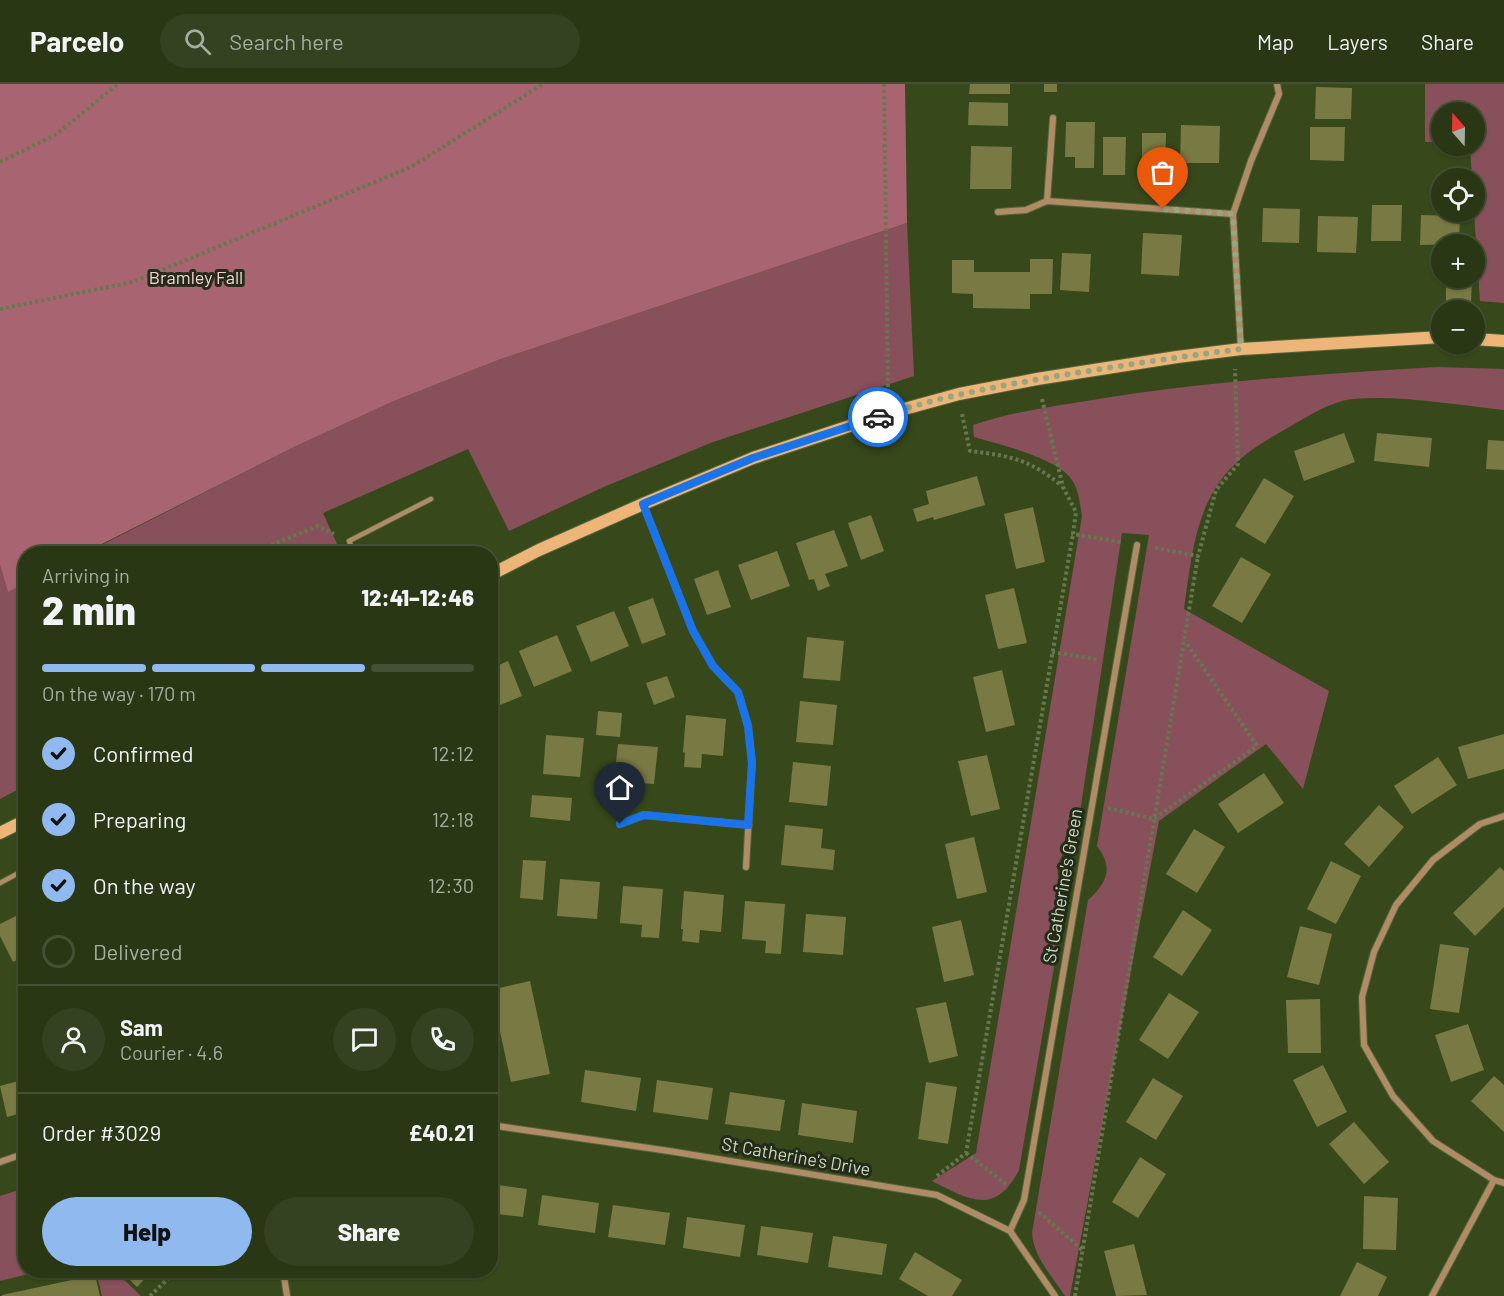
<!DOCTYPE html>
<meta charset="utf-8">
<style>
:root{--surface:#293714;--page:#354222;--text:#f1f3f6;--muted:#a5aca0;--line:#455134;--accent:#90b9f0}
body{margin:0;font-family:Barlow,sans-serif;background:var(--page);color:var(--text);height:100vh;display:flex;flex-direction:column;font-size:22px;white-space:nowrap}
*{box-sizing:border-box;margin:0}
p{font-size:20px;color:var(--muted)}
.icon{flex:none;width:33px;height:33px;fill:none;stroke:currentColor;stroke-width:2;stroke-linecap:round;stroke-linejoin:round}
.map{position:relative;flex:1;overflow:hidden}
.panel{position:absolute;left:18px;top:462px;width:480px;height:732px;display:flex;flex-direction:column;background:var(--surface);border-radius:24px;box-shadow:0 2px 4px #0004,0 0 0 2px var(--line)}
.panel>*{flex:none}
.needle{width:39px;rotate:340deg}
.tools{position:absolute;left:1431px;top:18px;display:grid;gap:12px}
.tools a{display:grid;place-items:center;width:54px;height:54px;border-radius:50%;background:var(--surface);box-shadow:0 2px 4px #0004,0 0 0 2px var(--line);font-size:30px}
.pin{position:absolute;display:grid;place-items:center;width:51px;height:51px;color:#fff;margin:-62px -26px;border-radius:50% 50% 50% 0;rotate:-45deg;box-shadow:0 0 6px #0007}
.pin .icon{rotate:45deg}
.courier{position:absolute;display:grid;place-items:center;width:60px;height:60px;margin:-30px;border:4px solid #1a73e8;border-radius:50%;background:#fff;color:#222;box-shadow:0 2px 8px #0007}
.headline em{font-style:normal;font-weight:800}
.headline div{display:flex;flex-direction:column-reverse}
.headline{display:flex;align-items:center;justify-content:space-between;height:102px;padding:0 24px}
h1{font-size:39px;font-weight:800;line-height:45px}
.bar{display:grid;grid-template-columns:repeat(4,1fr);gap:9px 6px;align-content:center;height:72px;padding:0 24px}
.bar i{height:8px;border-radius:4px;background:var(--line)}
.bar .on{background:var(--accent)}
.bar p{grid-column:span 4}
.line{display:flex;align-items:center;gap:15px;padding:0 24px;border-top:2px solid var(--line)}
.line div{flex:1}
.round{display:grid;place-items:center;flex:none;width:63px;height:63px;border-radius:32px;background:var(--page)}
ol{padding:0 24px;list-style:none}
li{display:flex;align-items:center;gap:18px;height:66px}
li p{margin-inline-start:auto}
li .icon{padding:6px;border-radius:50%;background:var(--accent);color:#111;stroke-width:4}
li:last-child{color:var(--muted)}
li i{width:33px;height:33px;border:3px solid var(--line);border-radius:50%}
.action{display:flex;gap:12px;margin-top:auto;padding:12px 24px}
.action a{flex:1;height:69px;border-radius:36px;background:var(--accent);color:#111;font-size:24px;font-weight:800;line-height:69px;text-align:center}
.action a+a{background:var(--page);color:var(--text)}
header{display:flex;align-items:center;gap:36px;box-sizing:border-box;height:84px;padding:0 30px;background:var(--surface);border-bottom:2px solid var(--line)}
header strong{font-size:28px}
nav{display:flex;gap:33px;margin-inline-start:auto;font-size:21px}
.search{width:420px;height:54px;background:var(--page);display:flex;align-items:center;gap:15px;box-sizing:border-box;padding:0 21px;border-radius:33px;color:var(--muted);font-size:22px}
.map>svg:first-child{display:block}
</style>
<header>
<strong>Parcelo</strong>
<div class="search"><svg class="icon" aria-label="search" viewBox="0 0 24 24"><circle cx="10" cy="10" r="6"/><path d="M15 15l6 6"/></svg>Search here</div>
<nav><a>Map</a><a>Layers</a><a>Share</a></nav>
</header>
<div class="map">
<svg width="1504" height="1212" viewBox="0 0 1504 1212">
<rect width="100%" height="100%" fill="#37491b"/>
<!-- green -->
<path fill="#88505a" d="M1425,0H1504V219L1480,217L1474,128V94H1472L1470,62H1474V28H1442L1441,58H1425Z
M907,139L914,292L713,358L606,402L509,447L468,365L323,429L341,469L84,470L294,363L394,317L501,275Z
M1437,283L1504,285V326C1455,321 1402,311 1353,315C1331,317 1309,332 1291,342C1270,354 1248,366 1231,384C1195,421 1191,476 1184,525L1329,607L1303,705L1266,660L1159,737L1070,1212H1065C1052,1192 1034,1174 1032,1149L1088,816C1107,799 1114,784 1097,762L1149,451L1122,449L1075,762C1052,771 1055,796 1066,814L1019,1086C995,1132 969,1116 932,1097L976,1069L1082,432C1080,421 1079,406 1072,396C1058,374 998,360 974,353L973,341C1012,328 1053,322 1093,316C1207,297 1322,290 1437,283Z
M0,481L8,507L26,499L25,702L0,715Z
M25,1104L26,1186L31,1187L32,1189L0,1197V1112Z
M96,1187H115L141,1212H102Z"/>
<!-- forest -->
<path fill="#a96471" d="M0,0H905L907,139L501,275L394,317L294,363L84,469L26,470L25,499L8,508L0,481Z"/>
<!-- building -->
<path fill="#797944" d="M970,0H1010V10H969Z
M1044,0H1057V8H1044Z
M1316,3L1352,4L1351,35H1315Z
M969,18L1008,19V42L968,41Z
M1066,38H1095L1094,84H1075V73H1065Z
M1181,41L1220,42L1219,79H1180Z
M1310,43H1345L1344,77L1310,76Z
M1142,49H1166L1165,89H1142Z
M1103,53H1126L1125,91H1103Z
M971,62L1012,63L1011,105H970Z
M1372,121H1402L1401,157H1371Z
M1263,124L1300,125L1299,159L1262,158Z
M1421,131L1460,132L1459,160L1420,161Z
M1318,132L1358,133L1356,169L1317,168Z
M1143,149L1182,151L1179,192L1141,190Z
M1062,169L1091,170L1089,208L1060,206Z
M1030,175H1053L1052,210H1030V225L973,224V210L952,209V176H974V188H1030Z
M1446,194H1472L1471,218L1446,217Z
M1344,349L1355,378L1304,397L1294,367Z
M1377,349L1432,354L1429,383L1374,377Z
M1488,356L1504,357V386L1486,385Z
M977,392L985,421L934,436L933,433L917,438L913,425L929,420L926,407Z
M1264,394L1294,412L1265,460L1235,442Z
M1033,423L1045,478L1016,485L1004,430Z
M871,431L884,467L861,476L848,439Z
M834,446L848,482L825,490L830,502L818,507L814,495L809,496L796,459Z
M777,467L790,502L751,516L738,481Z
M1241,473L1271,490L1242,539L1212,522Z
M718,486L731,523L707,531L694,495Z
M1014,504L1027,559L998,565L985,511Z
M653,514L666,551L642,560L628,523Z
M614,527L629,562L591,578L576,542Z
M557,551L572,587L534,603L519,567Z
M807,553L844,557L840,597L803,594Z
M508,577L522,612L490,625V585Z
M1002,586L1015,641L986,648L973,593Z
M667,592L675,613L654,621L646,599Z
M800,617L837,621L833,661L796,658Z
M598,627L622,629L620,653L596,651Z
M686,631L726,635L723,672L702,670L701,684L684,683L685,669L683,668Z
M1504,650V685L1468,695L1458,663Z
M546,651L584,654L580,693L543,690Z
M618,660L658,663L654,700L614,697Z
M987,671L1000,725L971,732L958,677Z
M1438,673L1457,701L1412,730L1394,702Z
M793,678L831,682L827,722L789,718Z
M1264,689L1284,719L1238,749L1218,720Z
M532,711L572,714L570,737L530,733Z
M1379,721L1404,743L1369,783L1344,760Z
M785,741L823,745L821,764L835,766L833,786L781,781Z
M1194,745L1225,763L1197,809L1166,790Z
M974,753L987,808L957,815L945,760Z
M523,776L546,777L543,816L520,814Z
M1331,777L1361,792L1336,840L1307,825Z
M1500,783L1504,787V823L1475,852L1453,829Z
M560,795L600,798L597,835L557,832Z
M623,802L663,805L659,854L641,853L642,841L620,839Z
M684,807L724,811L721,848L700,846L699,859L682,857L683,845H681Z
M745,817L785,820L781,870L765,869L766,857L742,855Z
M1183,826L1212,846L1182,892L1153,873Z
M26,827V872L13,878L0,852V840Z
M806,830L846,833L843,871L803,868Z
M961,836L974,891L944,898L932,843Z
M1300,842L1332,850L1319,901L1287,893Z
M1440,860L1469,864L1459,929L1430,925Z
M530,897L550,990L511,998L491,906Z
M1169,909L1199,928L1168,975L1139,956Z
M1320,915L1321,969H1288L1286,916Z
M946,918L958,972L929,979L916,924Z
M1468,940L1484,986L1451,998L1435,951Z
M1323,981L1347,1028L1317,1043L1293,996Z
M585,986L641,994L636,1027L581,1018Z
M1494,992L1504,1001V1048L1471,1017Z
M1153,994L1183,1012L1156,1056L1126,1038Z
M26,995V1028L7,1033L0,1002Z
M657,996L713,1004L708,1036L653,1028Z
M926,998L957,1003L948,1060L918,1055Z
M730,1008L785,1016L780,1047L725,1040Z
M802,1019L857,1027L853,1059L798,1051Z
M1354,1038L1389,1078L1364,1100L1329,1060Z
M1140,1073L1166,1090L1138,1134L1112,1118Z
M490,1100L527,1105L523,1133L490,1129Z
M542,1111L599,1119L595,1149L538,1141Z
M1364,1112L1398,1114L1396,1166L1363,1165Z
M613,1121L670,1129L665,1161L608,1153Z
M687,1133L745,1141L740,1173L683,1164Z
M761,1142L813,1149L808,1179L757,1171Z
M833,1152L887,1160L882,1191L828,1183Z
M1134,1160L1147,1211L1116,1212L1104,1167Z
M915,1168L962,1196L952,1212H928L899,1195Z
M1357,1178L1387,1193L1378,1212H1340Z
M120,1186H153L137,1203Z
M95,1191L100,1212H2V1211Z"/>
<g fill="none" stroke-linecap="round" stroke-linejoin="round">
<!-- service casing -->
<g stroke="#55653c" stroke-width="6">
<path id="service" d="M355,470L349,457L431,415
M0,799L26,785"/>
</g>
<!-- minor casing -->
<g stroke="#55653c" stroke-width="8">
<path id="minor" d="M1053,34L1047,117L1233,130
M998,128L1026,126L1047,117
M1241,265L1233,130L1251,77L1279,10L1277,0
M643,420L693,547L713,582L738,608L748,642L752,679L746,783
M1504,732L1480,740L1433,776L1396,821L1374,868L1362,913L1364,961L1393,1012L1433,1057L1494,1096L1504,1099
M620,740L644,731L749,741
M490,1041L669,1067L937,1111L1010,1147L1055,1212
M0,1078L26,1069
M1010,1147L1024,1116L1137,461
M283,1186L287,1212
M1432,1212L1494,1096"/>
</g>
<!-- secondary casing -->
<g stroke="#55653c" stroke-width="14">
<path id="secondary" d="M1474,255L1504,257
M490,491L539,466L643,420L753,374L886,330L959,310L1037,295L1177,273L1241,265L1442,253
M0,749L26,736"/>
</g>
<!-- path -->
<path stroke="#677750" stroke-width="4" stroke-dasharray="3 3" stroke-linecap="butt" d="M884,0L888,308
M0,78L55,51L118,0
M0,225L133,198L411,83L543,0
M1042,315L1063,403L1076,428L1073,450L1121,458
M962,330L970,367C1011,372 1029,375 1062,402
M1155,464L1198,472L1216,406L1238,380L1235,285
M249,470L318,442L334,450
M1052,568L1099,576
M1108,724L1154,735L1257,662L1185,557
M966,1069L1008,1102
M937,1092L966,1069L1073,450
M1039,1128L1082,1166
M150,1212L177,1186
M1075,1212L1198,472"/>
<!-- service -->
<use href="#service" stroke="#b08c66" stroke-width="4.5"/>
<!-- minor -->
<use href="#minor" stroke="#b08c66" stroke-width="6"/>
<!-- secondary -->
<use href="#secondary" stroke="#edb577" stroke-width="12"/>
</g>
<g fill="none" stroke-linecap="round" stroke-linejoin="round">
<!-- done -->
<path stroke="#97a585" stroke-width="6" stroke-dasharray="0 10.8" d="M878,333C940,312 1005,301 1069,290C1126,281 1183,272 1241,265L1233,130L1163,125"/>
<!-- route -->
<path stroke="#1a73e8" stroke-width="8" d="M620,740L644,731L748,741L752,679L748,642L738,608L713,582L693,547L643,420L753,374L878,333"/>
</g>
<g text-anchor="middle" stroke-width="6" stroke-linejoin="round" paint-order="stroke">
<!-- park labels -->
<g font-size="18" fill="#fbd1d7" stroke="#232c18">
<text x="196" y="200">Bramley Fall</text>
</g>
<!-- street labels -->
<g font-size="18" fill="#cbd7be" stroke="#232c18">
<text transform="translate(1063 802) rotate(-80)" y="6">St Catherine's Green</text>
<text transform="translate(796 1073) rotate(10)" y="6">St Catherine's Drive</text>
</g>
</g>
</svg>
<div class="tools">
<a><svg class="needle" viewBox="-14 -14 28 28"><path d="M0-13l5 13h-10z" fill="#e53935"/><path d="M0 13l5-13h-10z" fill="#a5aca0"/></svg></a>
<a><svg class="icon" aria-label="locate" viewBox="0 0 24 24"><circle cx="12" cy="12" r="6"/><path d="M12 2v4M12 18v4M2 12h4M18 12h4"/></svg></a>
<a>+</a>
<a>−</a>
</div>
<div class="pin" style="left:1163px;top:125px;background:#ea580c"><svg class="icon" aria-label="bag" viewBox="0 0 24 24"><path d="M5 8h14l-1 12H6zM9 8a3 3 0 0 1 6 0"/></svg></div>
<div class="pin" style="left:620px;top:740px;background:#1f2937"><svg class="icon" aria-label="home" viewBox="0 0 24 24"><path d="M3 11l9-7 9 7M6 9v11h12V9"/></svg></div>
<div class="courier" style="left:878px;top:333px"><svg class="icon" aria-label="car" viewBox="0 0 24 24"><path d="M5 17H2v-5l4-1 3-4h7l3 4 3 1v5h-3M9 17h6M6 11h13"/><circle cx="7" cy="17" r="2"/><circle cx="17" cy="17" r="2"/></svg></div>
<section class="panel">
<div class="headline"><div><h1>2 min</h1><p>Arriving in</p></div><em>12:41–12:46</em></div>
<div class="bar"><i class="on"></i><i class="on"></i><i class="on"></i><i></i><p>On the way · 170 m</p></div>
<ol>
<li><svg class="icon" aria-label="check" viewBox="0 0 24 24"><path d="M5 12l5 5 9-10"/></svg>Confirmed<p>12:12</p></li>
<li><svg class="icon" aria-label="check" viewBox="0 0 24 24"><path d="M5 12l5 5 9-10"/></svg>Preparing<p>12:18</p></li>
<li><svg class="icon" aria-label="check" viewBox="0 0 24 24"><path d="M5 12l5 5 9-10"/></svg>On the way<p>12:30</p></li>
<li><i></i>Delivered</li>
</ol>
<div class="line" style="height:108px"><a class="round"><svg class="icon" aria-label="person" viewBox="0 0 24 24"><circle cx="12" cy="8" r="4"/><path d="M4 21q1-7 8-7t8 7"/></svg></a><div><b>Sam</b><p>Courier · 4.6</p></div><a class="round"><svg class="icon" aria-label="chat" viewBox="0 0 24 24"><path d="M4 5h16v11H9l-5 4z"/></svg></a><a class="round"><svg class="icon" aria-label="phone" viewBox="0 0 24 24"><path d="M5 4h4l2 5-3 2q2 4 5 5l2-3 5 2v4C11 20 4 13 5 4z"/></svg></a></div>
<div class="line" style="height:78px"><div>Order #3029</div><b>£40.21</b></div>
<div class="action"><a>Help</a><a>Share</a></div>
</section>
</div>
